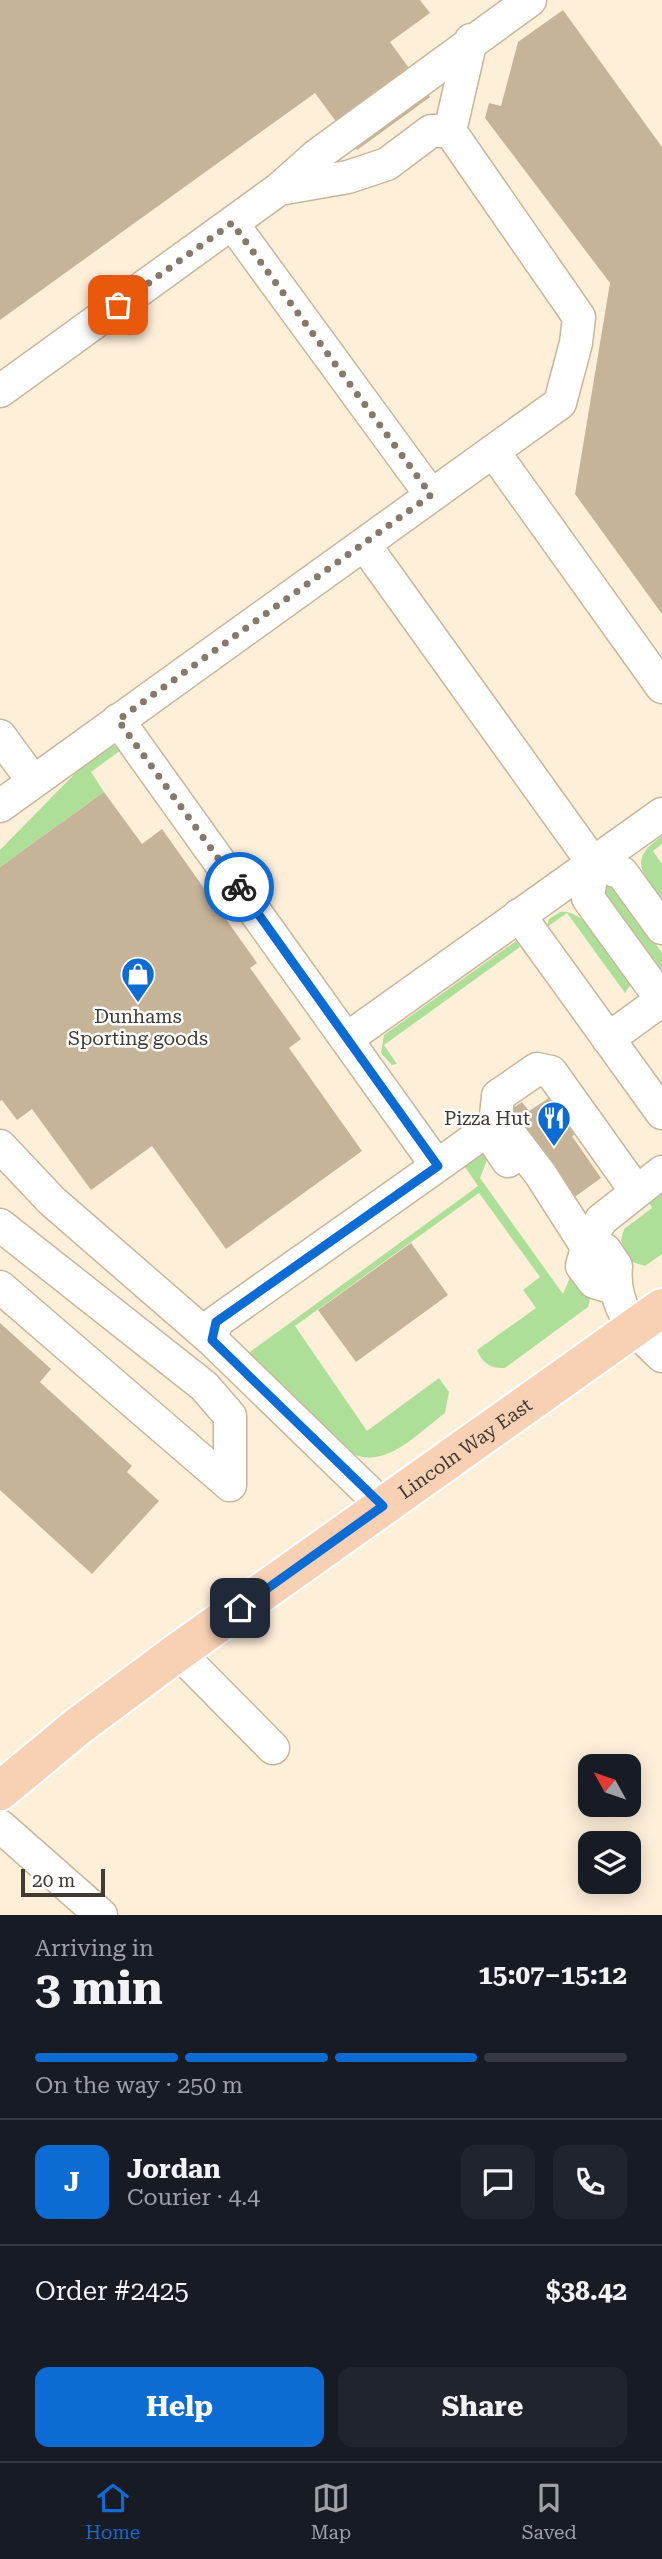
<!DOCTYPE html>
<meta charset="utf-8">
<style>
:root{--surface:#171b24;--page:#20242c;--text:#f1f3f6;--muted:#9ea1a6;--line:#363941;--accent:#0d6bd4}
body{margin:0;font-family:"Roboto Serif",serif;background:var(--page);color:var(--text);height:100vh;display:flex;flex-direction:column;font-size:26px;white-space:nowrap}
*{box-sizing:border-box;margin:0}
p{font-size:23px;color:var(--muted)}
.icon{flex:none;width:38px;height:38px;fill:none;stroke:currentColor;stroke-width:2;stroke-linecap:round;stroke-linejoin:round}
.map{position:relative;height:1915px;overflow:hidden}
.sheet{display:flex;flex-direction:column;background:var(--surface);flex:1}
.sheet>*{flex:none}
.needle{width:46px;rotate:310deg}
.buttons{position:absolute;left:578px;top:1754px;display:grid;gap:14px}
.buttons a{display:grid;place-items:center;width:63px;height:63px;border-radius:14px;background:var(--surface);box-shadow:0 4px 18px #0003;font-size:35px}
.scale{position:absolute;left:21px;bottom:18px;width:84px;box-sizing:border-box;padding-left:7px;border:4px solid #423a30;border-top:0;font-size:19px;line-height:24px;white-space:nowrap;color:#423a30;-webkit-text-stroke:5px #fff;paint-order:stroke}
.pin{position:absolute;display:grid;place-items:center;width:60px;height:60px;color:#fff;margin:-30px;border-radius:14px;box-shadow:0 4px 10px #0006}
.courier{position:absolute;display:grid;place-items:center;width:70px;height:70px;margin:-35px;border:5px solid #0d6bd4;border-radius:50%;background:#fff;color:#222;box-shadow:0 2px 9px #0007}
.summary em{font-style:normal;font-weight:700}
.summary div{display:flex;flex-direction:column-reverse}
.summary{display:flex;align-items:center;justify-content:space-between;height:119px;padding:0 35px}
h1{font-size:46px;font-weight:700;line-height:52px}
.bar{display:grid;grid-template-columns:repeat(4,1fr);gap:10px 7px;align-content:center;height:84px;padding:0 35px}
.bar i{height:9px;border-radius:5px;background:var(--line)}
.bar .active{background:var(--accent)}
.bar p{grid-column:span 4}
.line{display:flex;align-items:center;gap:18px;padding:0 35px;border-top:2px solid var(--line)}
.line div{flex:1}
.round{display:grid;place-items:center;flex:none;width:74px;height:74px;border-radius:14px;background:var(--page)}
.primary-button{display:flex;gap:14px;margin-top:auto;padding:14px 35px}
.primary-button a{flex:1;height:80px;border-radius:14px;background:var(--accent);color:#fff;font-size:28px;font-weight:700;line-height:80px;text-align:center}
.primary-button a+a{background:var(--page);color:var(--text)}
.tab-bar{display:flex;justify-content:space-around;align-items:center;height:98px;border-top:2px solid var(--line);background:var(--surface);font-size:19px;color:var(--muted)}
.tab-bar a{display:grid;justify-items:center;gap:4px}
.tab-bar .active{color:var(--accent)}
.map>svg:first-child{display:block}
</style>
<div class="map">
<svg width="662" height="1915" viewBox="0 0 662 1915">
<rect width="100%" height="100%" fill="#feefd9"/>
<!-- green -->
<path fill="#addf99" d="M111,744L121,750L91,772L104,792L0,867V850L100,748Z
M662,836V844L653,851L662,864V901C642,872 627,860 662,836Z
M607,883L613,885L662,953V970L602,891Z
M560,912C588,908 616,963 631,984L625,993L567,913L547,927L549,919Z
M516,941L520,947L384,1045L397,1064L392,1065L381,1053L384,1035Z
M481,1151L490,1152L480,1178L563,1294L571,1275L591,1296L588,1307L505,1368C491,1369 482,1363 477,1350L536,1308L523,1290L540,1277L479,1193L295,1326L367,1431L439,1378L449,1392L445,1413C419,1432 385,1471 351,1453L247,1354L478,1186L463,1164Z
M657,1190L662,1193V1254L645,1266L632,1262L625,1255L621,1240L624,1229L652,1208L648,1201Z"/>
<!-- building -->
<path fill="#c6b499" d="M0,0H420L430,13L390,42L430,97L357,150L315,93L0,320Z
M563,10L662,147V614L575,494L610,283L485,118L489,103L501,106L518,42Z
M104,792L142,844L162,829L257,963L250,968L301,1039L289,1048L362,1151L226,1249L152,1146L91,1190L32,1109L17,1120L2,1100L0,1101V867Z
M549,1098L569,1126L572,1124L578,1133L572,1136L601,1178L569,1201L504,1114L522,1102L529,1111Z
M411,1243L448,1295L356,1362L318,1310Z
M0,1323L51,1369L40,1382L132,1466L127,1472L159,1501L92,1574L0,1490Z"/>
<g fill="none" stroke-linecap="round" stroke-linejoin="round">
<!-- minor casing -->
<g stroke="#c8b69b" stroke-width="35">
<path id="minor" d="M279,189L316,156L530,0
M232,223L431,495
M0,391L279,189L348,177L387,164L431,131H450
M493,451L662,687
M364,544L593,863
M118,720L437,1166L216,1322L212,1340L383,1506
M0,736L33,781
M0,806L560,403L576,343L579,317L450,131L471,40
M519,915L662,1113
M662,928L622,873L593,863L588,898L662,1000
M348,1038L662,814
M608,1039L662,1000
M0,1146L52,1201L212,1340
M437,1166L487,1130L508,1161
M0,1225L204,1386L230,1416V1485
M587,1247L541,1175L496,1116L498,1096L537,1069L551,1072L636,1191
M587,1247L601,1220L662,1172
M0,1287L230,1485
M614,1288L594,1282L582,1266L587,1247L605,1250L616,1266C612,1307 634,1330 662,1356
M178,1652L273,1748
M0,1826L101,1915"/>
</g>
<!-- major casing -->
<g stroke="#fff" stroke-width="42">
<g id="major">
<path id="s1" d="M0,1791L77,1727L178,1652L662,1308"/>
</g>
</g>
<!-- minor -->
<use href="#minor" stroke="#fff" stroke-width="32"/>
<!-- major -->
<use href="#major" stroke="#f8d1b5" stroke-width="38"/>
</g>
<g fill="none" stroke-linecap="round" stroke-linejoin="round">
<!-- done -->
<path stroke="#84796b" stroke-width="7" stroke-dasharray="0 12.6" d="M118,305L232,223L431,495L118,720L239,887"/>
<!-- route -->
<path stroke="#0d6bd4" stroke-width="9" d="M239,887L438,1166L216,1322L212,1340L383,1506L240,1608"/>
</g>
<!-- icons -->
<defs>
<g id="shop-pin" transform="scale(1.75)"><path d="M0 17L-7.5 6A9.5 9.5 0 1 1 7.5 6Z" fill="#0d6bd4" stroke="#fff"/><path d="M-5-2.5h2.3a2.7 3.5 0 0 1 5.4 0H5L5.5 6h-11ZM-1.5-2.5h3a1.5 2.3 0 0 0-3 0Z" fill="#fff"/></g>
<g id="restaurant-pin" transform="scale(1.75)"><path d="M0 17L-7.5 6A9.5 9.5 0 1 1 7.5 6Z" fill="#0d6bd4" stroke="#fff"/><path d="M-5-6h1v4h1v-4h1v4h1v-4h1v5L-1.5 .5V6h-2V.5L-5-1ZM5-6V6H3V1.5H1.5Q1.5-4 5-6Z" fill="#fff"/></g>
</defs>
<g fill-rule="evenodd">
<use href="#shop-pin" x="138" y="974"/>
<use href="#restaurant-pin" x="554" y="1118"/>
</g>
<g text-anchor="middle" stroke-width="5" stroke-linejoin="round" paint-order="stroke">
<!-- poi labels -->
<g font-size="19" fill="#423a30" stroke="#fff">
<text x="138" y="1023">Dunhams<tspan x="138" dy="22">Sporting goods</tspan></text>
<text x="530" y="1125" text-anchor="end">Pizza Hut</text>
</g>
<!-- street labels -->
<g font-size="19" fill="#423a30" stroke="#fff">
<text dy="7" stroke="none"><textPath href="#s1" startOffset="578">Lincoln Way East</textPath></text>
</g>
</g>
</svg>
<div class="buttons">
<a><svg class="needle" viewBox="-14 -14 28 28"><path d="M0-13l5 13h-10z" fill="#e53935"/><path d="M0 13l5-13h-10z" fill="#9ea1a6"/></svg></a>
<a><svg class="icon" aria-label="layers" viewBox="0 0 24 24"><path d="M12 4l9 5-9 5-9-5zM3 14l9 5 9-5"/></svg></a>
</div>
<div class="scale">20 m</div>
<div class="pin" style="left:118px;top:305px;background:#ea580c"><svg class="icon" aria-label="bag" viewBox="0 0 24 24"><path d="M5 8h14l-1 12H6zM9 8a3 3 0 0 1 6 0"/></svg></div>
<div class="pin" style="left:240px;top:1608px;background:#1f2937"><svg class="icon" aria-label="home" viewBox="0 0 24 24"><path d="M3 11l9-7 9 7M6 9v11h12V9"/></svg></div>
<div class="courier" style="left:239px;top:887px"><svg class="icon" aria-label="bike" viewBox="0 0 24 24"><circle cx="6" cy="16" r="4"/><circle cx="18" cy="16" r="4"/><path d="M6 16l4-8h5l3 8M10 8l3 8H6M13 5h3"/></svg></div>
</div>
<section class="sheet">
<div class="summary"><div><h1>3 min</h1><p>Arriving in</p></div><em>15:07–15:12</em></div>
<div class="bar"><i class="active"></i><i class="active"></i><i class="active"></i><i></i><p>On the way · 250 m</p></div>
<div class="line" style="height:126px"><b class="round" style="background:var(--accent);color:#fff">J</b><div><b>Jordan</b><p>Courier · 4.4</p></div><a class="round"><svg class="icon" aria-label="chat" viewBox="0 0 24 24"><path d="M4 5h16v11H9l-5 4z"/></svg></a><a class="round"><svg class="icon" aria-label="phone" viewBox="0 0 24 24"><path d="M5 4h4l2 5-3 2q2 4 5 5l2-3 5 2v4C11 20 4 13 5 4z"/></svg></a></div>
<div class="line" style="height:91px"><div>Order #2425</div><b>$38.42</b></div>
<div class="primary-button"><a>Help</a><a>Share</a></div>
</section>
<nav class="tab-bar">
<a class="active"><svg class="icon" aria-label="home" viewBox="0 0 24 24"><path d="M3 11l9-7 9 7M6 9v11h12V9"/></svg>Home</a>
<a><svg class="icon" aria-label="map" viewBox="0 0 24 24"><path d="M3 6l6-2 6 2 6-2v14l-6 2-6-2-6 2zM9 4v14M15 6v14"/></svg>Map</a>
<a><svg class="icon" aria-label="saved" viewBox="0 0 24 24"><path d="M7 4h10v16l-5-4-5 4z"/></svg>Saved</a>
</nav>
